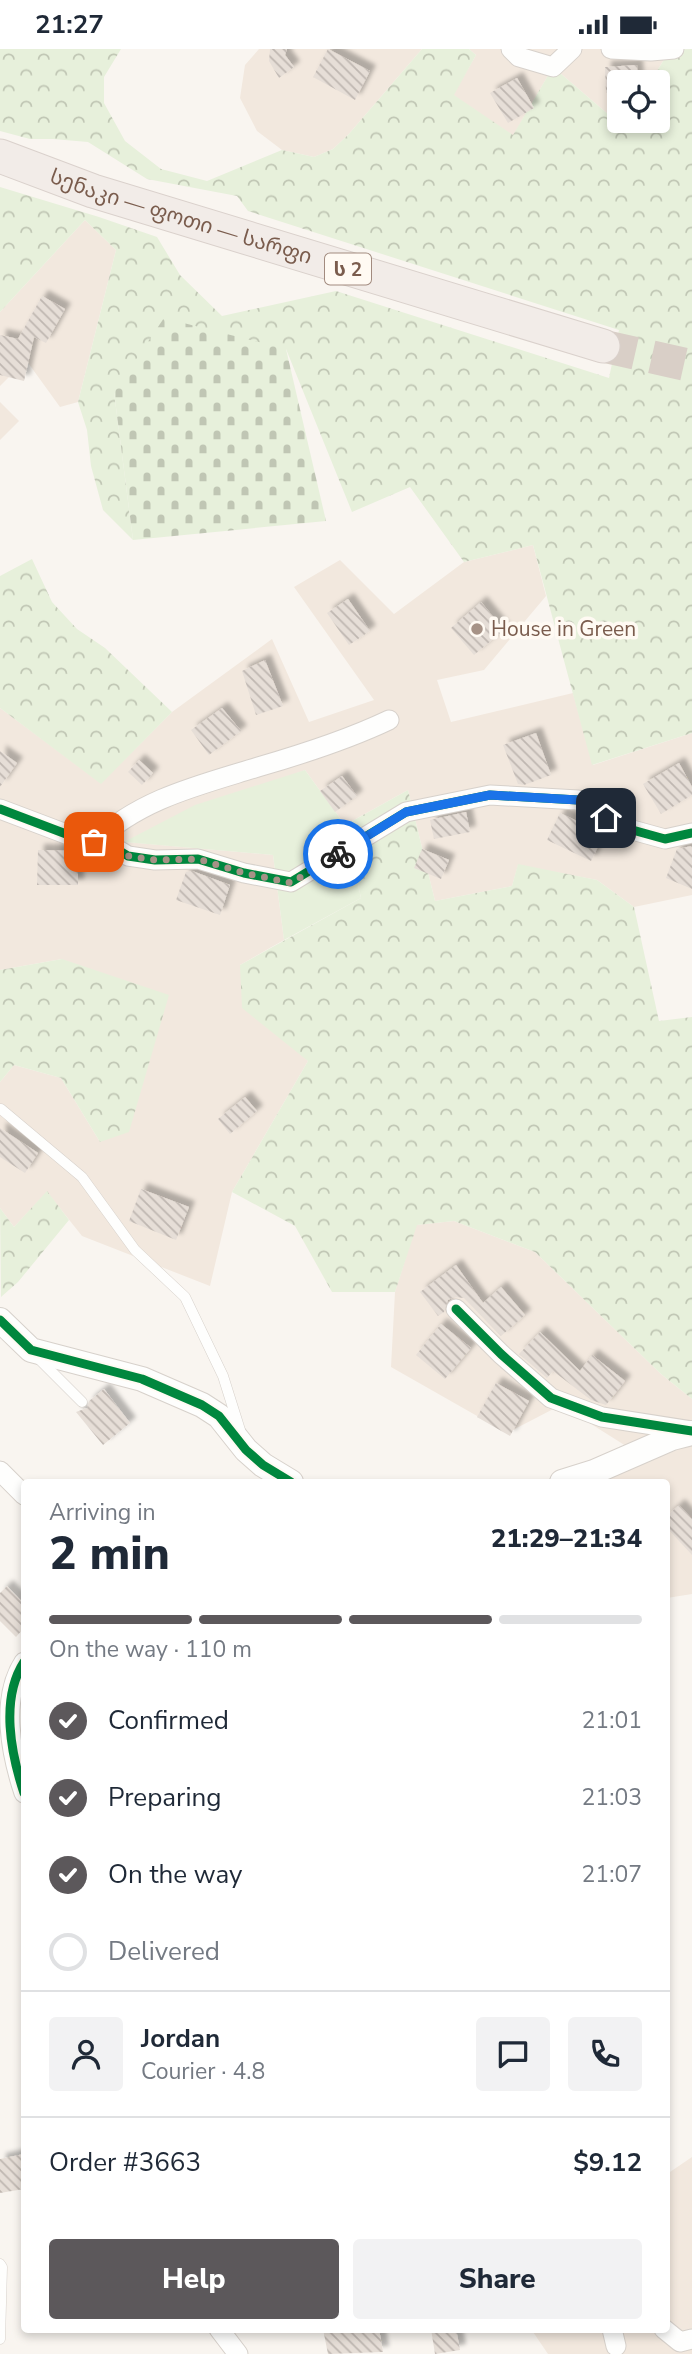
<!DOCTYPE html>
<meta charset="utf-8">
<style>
:root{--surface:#fff;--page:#f2f2f3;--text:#1f2937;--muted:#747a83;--line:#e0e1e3;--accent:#5c585b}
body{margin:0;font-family:"Nunito Sans","Noto Sans Georgian",sans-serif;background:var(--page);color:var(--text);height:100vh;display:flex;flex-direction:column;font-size:26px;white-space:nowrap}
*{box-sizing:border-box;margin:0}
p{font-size:23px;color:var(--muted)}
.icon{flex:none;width:38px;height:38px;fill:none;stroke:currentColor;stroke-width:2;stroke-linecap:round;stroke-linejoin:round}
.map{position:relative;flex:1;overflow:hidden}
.panel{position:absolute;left:21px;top:1430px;width:649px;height:854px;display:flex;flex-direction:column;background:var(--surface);border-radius:7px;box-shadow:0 4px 10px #0003}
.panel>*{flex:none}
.fabs{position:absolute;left:607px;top:21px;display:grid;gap:14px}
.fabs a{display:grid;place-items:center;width:63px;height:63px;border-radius:7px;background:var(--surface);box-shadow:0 4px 10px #0003;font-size:35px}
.pin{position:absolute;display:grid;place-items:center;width:60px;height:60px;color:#fff;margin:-30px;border-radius:14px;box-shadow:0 4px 10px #0006}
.courier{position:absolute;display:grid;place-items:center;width:70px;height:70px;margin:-35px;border:5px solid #1a73e8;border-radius:50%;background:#fff;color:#222;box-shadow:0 2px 9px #0007}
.summary em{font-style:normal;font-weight:800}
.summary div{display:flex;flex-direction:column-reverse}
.summary{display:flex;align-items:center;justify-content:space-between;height:119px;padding:0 28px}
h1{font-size:46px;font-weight:800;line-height:52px}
.bar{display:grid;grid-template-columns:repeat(4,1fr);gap:10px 7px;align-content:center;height:84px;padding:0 28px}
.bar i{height:9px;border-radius:5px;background:var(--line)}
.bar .selected{background:var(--accent)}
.bar p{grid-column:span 4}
.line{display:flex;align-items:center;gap:18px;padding:0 28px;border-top:2px solid var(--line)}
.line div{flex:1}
.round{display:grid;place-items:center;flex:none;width:74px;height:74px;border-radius:7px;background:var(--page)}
ol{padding:0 28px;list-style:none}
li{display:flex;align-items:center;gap:21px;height:77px}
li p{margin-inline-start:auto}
li .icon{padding:7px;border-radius:50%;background:var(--accent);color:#fff;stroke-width:4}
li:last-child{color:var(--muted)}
li i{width:38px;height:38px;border:4px solid var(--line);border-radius:50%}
.action{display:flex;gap:14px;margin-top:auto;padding:14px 28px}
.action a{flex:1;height:80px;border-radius:7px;background:var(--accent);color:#fff;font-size:28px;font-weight:800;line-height:80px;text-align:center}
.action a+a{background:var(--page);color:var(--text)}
.status{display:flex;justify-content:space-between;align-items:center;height:49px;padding:0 35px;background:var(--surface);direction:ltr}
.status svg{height:19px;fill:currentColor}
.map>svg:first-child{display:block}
</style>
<div class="status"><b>21:27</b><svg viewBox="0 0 49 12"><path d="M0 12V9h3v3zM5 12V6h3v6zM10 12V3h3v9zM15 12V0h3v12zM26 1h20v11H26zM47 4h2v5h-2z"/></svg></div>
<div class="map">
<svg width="692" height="2305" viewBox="0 0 692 2305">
<defs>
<pattern id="forest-crowns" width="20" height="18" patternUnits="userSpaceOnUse" patternTransform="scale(1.75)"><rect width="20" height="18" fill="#e7f0db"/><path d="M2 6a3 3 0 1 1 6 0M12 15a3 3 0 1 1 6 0" fill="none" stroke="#c0c6b4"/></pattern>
<pattern id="cemetery-stones" width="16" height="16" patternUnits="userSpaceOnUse" patternTransform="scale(1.75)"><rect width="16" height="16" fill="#e7f0db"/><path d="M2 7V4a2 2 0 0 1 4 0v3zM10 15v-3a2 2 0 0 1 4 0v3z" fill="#c0c6b4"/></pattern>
<pattern id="building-back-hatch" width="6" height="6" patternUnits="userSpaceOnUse" patternTransform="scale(1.75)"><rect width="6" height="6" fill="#e6ded7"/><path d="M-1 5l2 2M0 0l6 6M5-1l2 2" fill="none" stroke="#bfb7b1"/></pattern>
<filter id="shadow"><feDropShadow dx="6" dy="-6" stdDeviation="2" flood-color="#0004"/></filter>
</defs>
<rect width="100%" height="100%" fill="#f9f5f0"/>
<!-- residential -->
<path fill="#f2e8de" d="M259,0H422L348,86L333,100L314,108L282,101L257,82L240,49L245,16Z
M469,0H674L670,1L650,33H620V72H627L623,78L553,18L513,87L453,46L476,6Z
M85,171L116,201L78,353L60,358L26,311L0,337V263Z
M0,353L19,372L0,391Z
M533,496L546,547L484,621L437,631L451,673L573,644L593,716L692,684V846L634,858L597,831L518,816L512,837L435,852L408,741L345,776L305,721L126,793L273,806L284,891L240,916L308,1012L232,1143L210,1237L82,1187L47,1143L14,1178L0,1159V1033L14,1016L61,1029L100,1093L62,910L0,921V659L101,734L172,663L272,590L309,673L374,651L294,538L340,511L394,565L464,513Z
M454,1172L535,1203L661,1325L692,1350V1374L626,1397L561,1356L507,1384L391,1318L395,1243L416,1176Z
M692,1395V1545L667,1549V1433L598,1432Z
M692,2108V2305H548L531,2280H667V2125Z"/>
<!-- grass -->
<path fill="#e7f0db" d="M305,721L345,776L361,849L284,891L273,806L124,793L195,756Z"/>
<!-- forest -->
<path fill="url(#forest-crowns)" d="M0,0H121L104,28V54L125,92L161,120L207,132L282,101L314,108L333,100L348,86L422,0H469L476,6L454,46L513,86L553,18L623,78L627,72H658V33H650L670,1L692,0V684L592,716L533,496L464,513L410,438L352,463L286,300L114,343L133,491L103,461L91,417L87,381L78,353L116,201L85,171L0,263V138L99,168L157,188L180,226L222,267L336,242L609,329L619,281L248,162L237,147L147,130L88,93L53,90H30L0,82Z
M32,510L52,553L77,580L105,599L172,663L101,735L0,659V527Z
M408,741L435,852L512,837L518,815L597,831L634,858L659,972L692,968V1350L661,1325L535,1203L454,1172L417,1176L395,1243H332L295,1177L232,1143L308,1012L242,959L240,916L361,849L345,776Z
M62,910L169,946L129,1083L100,1093L61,1029L14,1016L0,1033V921Z
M47,1142L69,1171L18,1233L1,1248L0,1159L14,1178Z"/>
<!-- cemetery -->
<path fill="url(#cemetery-stones)" d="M164,269L286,300L326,472L133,491L114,343Z"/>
<!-- building -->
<path fill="url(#building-back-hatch)" filter="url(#shadow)" d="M270,0H287L285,6L294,18L279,29L269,12Z
M328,0L370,22L355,51L313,28Z
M637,16L638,33H620V43L606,44L605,18Z
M517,29L534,59L508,74L490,44Z
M42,247L65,260L46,294L34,288L24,332L0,326V286L18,290Z
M348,550L370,582L349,596L327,564Z
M481,553L504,581L474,606L451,579Z
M265,611L283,657L256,666L242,622Z
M222,659L241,682L209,706L191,681Z
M536,684L551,726L524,736L518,735L503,696Z
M0,702L17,714L0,738Z
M139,711L153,724L142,736L128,723Z
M679,714L692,738V746L661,765L643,735Z
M342,727L357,747L335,763L320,742Z
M466,763L470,783L434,790L430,771Z
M560,764L604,785L591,812L547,791Z
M692,797V840L666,829L677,800Z
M422,800L449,811L441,830L414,819Z
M38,801L78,802V836H37Z
M192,822L230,836L220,866L176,851L186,823Z
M245,1048L257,1062L230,1085L218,1070Z
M0,1079L38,1104L25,1124L0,1108Z
M141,1140L189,1158L176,1191L129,1172Z
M456,1216L483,1254L501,1238L525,1266L501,1287L464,1249L454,1248L448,1251L444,1263L438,1267L420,1243Z
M441,1275L471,1299L445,1330L416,1306Z
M540,1283L580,1322L592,1306L625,1332L606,1356L591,1351L553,1322L547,1329L519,1305Z
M496,1334L529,1352L510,1387L477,1368Z
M104,1340L130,1374L103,1396L76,1363L87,1359L89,1352Z
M679,1456L692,1470V1506L667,1479V1467Z
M7,1537L24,1555V1579L16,1588L0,1572V1544Z
M24,2105V2140L0,2144V2110Z
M323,2280H379L383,2303L328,2305Z
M431,2280H456L460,2301L435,2305Z"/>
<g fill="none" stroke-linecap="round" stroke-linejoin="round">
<!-- trunk-tunnel -->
<path stroke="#d9cfc7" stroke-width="33" stroke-dasharray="33 17" stroke-linecap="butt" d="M603,297L692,317"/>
<!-- service casing -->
<g stroke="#d7d1cb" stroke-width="11">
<path id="service" d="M1,1060L82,1128L135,1201L185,1248L223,1327L240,1381
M38,1309L82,1353
M0,2215L2,2218L0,2290"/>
</g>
<!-- minor casing -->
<g stroke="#d7d1cb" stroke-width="21">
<path id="minor" d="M511,0L519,8L553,18L572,0
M611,0L651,2L674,0
M0,760L74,788L115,799L128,807L155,811L198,810L244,824L291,833L406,763L490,746L578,751L618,777L665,790L692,784
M94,794C139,750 200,736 258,718C303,705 347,691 389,671
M456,1260L501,1305L551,1349L602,1368L692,1382
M0,1422L24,1446
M24,1613C0,1650 11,1705 24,1744
M219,2280L238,2305
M612,2280L616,2297
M664,2280L680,2293L692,2290"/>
</g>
<!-- tertiary casing -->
<g stroke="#d7d1cb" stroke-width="26">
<path id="tertiary" d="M0,1271L31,1301L142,1330L202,1356L219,1367L246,1401L263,1416L291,1433
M562,1433L594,1423L672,1389L692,1384"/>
</g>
<!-- trunk casing -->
<g stroke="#dad1cc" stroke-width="35">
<g id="trunk">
<path id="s1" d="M0,107L93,142L603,297"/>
</g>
</g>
<!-- service -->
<use href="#service" stroke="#fefefd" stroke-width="10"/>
<!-- minor -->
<use href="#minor" stroke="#fefefd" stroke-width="19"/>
<!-- tertiary -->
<use href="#tertiary" stroke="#fefefd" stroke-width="24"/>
<!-- trunk -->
<use href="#trunk" stroke="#f2ece8" stroke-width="33"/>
<!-- cycleway casing -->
<g stroke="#fffaf3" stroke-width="13">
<path id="cycleway" d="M0,760L74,788L115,799L128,807L155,811L198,810L244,824L291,833L406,763L490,746L578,751L618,777L665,790L692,784
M456,1260L501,1305L551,1349L602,1368L692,1382
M0,1271L31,1301L142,1330L202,1356L219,1367L246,1401L263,1416L291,1433
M24,1613C0,1650 11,1705 24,1744"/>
</g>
<!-- cycleway -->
<use href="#cycleway" stroke="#00873e" stroke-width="9"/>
</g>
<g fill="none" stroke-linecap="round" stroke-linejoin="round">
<!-- done -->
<path stroke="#a69286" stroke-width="7" stroke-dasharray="0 12.6" d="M94,793L115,799L128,807L155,811L198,810L244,824L291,834L338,805"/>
<!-- route -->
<path stroke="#1a73e8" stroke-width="9" d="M338,805L406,763L490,746L578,751L606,769"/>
</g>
<!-- markers -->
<circle fill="#a69286" stroke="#fffaf3" stroke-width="2.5" cx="477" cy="580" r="7"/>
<g text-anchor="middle" stroke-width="7" stroke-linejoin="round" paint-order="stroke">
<!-- shield labels -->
<rect fill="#fffaf3" stroke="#a28b7f" stroke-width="2" x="325" y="204.5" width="46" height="31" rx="5"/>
<g font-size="19" font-weight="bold" fill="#7a5c4d">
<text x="348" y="227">ს 2</text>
</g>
<!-- street labels -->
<g font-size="21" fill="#7a5c4d" stroke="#fffaf3">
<text dy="7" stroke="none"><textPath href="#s1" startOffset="191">სენაკი — ფოთი — სარფი</textPath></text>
</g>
<!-- poi labels -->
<g font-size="21" fill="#7a5c4d" stroke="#fffaf3" text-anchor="start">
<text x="491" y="587">House in Green</text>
</g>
</g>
</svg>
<div class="fabs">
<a><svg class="icon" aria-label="locate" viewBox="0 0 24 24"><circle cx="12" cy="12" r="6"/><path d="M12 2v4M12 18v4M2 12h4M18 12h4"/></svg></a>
</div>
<div class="pin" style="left:94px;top:793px;background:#ea580c"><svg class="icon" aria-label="bag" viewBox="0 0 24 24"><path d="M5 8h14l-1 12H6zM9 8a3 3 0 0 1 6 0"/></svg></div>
<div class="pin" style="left:606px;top:769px;background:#1f2937"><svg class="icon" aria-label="home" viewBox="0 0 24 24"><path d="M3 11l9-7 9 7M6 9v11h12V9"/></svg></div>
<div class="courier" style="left:338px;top:805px"><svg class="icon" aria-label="bike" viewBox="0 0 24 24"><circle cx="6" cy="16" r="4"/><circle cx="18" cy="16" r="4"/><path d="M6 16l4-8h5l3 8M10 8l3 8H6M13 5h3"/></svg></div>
<section class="panel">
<div class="summary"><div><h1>2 min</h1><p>Arriving in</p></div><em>21:29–21:34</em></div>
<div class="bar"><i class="selected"></i><i class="selected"></i><i class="selected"></i><i></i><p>On the way · 110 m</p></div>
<ol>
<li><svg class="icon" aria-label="check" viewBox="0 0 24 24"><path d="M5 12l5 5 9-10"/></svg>Confirmed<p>21:01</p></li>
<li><svg class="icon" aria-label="check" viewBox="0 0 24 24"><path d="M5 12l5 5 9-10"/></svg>Preparing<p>21:03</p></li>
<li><svg class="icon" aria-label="check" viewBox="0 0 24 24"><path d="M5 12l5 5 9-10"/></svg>On the way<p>21:07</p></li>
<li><i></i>Delivered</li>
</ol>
<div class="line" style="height:126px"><a class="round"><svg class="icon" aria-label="person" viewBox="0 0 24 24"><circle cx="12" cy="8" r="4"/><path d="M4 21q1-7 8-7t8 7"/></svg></a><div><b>Jordan</b><p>Courier · 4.8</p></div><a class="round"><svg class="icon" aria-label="chat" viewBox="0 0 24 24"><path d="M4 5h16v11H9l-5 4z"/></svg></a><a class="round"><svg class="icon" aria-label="phone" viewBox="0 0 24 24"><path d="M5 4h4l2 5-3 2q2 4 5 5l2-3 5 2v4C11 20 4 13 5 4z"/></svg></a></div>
<div class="line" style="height:91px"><div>Order #3663</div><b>$9.12</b></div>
<div class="action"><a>Help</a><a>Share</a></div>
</section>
</div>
